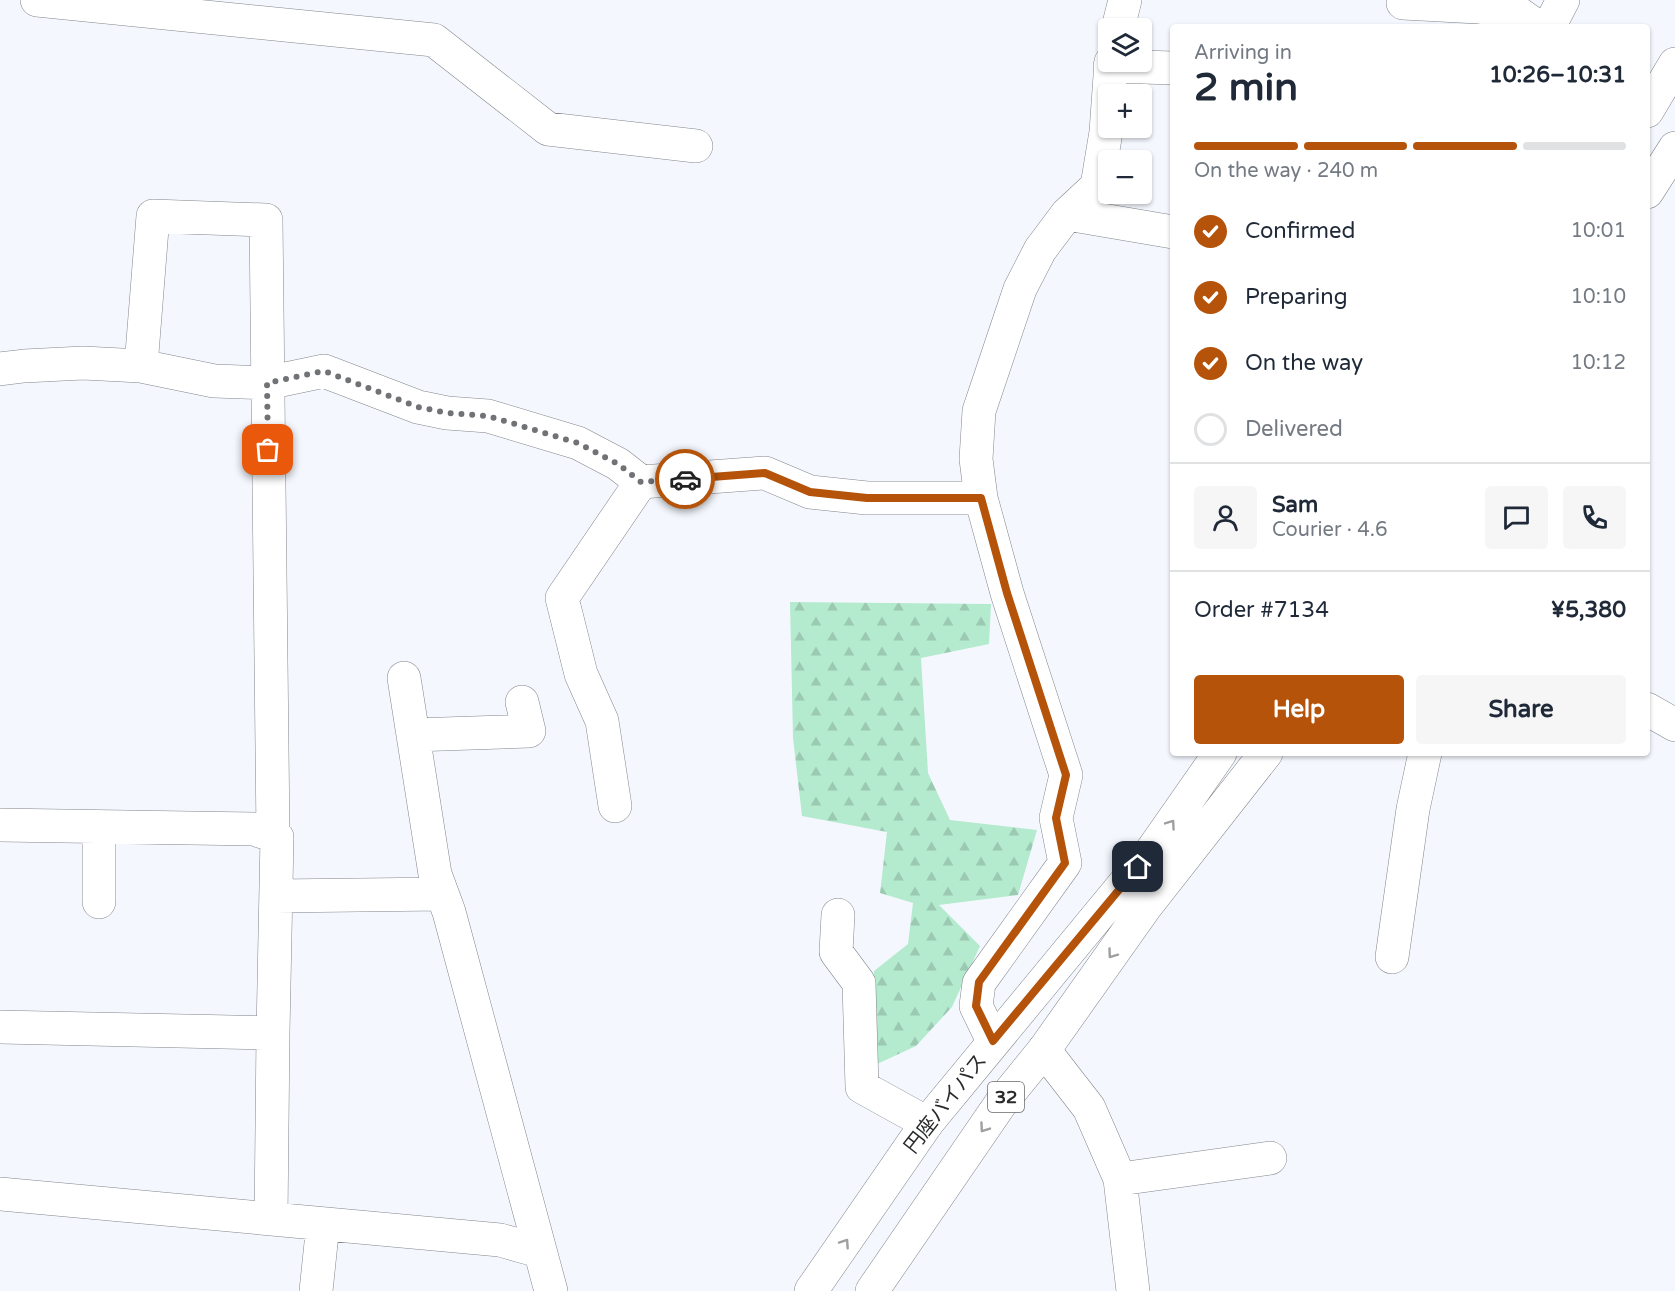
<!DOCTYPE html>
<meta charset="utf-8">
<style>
:root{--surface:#fff;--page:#f6f6f7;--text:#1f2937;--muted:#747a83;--line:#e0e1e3;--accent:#b45309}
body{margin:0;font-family:"Varela Round","Noto Sans JP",sans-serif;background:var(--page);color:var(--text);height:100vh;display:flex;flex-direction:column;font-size:22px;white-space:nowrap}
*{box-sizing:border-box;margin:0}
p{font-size:20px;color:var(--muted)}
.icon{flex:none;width:33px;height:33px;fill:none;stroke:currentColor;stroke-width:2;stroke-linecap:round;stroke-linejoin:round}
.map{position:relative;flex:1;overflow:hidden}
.details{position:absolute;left:1170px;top:24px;width:480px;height:732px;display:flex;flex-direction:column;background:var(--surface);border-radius:6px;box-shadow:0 2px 4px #0004}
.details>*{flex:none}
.controls{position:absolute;left:1098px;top:18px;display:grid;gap:12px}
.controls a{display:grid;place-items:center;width:54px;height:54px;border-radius:6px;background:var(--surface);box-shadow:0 2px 4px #0004;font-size:30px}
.pin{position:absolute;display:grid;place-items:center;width:51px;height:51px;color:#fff;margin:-26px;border-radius:12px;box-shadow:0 3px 9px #0006}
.courier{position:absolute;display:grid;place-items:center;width:60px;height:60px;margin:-30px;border:4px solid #b45309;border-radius:50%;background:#fff;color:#222;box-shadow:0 2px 8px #0007}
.headline em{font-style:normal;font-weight:700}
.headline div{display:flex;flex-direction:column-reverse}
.headline{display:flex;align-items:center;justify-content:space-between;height:102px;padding:0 24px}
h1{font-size:39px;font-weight:700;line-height:45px}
.bar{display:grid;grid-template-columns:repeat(4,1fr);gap:9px 6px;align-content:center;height:72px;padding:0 24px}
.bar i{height:8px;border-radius:4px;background:var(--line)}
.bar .active{background:var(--accent)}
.bar p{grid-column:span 4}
.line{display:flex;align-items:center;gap:15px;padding:0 24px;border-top:2px solid var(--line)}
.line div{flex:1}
.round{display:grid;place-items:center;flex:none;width:63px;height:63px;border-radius:6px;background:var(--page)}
ol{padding:0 24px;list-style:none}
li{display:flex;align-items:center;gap:18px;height:66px}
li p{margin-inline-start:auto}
li .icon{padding:6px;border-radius:50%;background:var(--accent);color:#fff;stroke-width:4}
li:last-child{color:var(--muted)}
li i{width:33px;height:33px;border:3px solid var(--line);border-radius:50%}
.button{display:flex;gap:12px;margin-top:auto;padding:12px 24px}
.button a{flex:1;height:69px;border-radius:6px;background:var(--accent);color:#fff;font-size:24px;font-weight:700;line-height:69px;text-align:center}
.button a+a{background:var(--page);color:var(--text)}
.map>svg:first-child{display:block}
</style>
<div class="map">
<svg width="1675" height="1291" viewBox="0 0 1675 1291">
<defs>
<pattern id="forest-firs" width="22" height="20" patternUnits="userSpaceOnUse" patternTransform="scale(1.5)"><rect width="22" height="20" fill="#b4eace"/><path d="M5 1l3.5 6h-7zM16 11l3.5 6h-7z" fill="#9bc9b1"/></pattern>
</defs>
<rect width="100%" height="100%" fill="#f4f8fe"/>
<!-- forest -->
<path fill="url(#forest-firs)" d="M790,602L991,604L989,644L921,658L928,773L950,820L1037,830L1018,895L939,905L980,946L952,1007L916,1046L875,1065L874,971L908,944L913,903L880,893L887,832L802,816L793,738Z"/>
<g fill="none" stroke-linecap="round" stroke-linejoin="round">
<!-- minor casing -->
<g stroke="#82868b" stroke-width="34">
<path id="minor" d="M37,0L434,40L548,129L696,146
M1403,3L1478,7L1518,13L1538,27
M1549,27L1563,0
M1118,28L1125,0
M1110,66L1173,68
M1067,214L1173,232
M141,366L153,216L266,220L273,835
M0,369L24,366L83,363L141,366L214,381L267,383L324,371L418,407L447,413L488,416L578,443L618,464L641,482L765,473L810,492L867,498H981
M404,678L435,874L449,912L551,1291
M1647,709L1675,725
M413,735L529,731L522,702
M615,806L602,721L581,674L562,598L641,482
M0,825L254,829L277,837L273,1033
M276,896L442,894
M99,902V827
M838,915L836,952L859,983L862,1087L927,1123
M1392,957L1413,809L1425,753
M0,1027L273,1033L271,1219
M993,1041L976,1006L979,983L1065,863L1056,818L1066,775L1007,593L981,498L976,459L979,411L1020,289L1040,250L1067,214L1097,186L1106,132L1111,62
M1044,1050L1089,1108L1120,1179L1133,1291
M1120,1179L1270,1158
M0,1194L500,1240L539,1251
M316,1291L323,1224"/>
</g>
<!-- highway casing -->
<g stroke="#82868b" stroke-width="34">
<path id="highway" d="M1647,111L1675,64
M1647,192L1675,148
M811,1291L927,1123L1153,849L1220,753
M872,1291L1001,1103L1044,1050L1146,906L1266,753"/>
</g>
<!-- minor -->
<use href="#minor" stroke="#fff" stroke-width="33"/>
<!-- highway -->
<use href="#highway" stroke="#fff" stroke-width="33"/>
</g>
<!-- one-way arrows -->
<defs><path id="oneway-chevron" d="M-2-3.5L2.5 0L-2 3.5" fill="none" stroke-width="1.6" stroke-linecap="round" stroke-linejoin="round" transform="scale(1.5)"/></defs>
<g stroke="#9f9fa0">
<use href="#oneway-chevron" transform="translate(1171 824) rotate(-55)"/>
<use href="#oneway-chevron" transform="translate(1112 954) rotate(126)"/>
<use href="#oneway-chevron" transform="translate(984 1128) rotate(125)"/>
<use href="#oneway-chevron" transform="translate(845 1243) rotate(-56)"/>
</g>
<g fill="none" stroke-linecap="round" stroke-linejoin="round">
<!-- done -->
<path stroke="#707276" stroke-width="6" stroke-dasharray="0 10.8" d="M268,450L267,383L324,371L418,407L447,413L488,416L578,443L618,464L641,482L685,479"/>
<!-- route -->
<path stroke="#b45309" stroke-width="8" d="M685,479L765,473L810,492L867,498H981L1007,593L1066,775L1056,818L1065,863L979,982L976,1006L993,1041L1138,867"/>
</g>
<g text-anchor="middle" stroke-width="5" stroke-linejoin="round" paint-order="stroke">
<!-- shield labels -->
<rect fill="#fff" stroke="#696a6b" stroke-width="1.5" x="988" y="1082" width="36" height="30" rx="4.5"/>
<g font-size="18" font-weight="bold" fill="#292a2c">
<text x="1006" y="1103">32</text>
</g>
<!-- street labels -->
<g font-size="20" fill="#292a2c" stroke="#fff">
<text transform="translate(945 1103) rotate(-52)" y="7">円座バイパス</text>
</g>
</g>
</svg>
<div class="controls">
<a><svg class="icon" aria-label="layers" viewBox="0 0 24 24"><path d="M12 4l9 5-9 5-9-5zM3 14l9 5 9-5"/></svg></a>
<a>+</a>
<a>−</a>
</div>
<div class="pin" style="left:268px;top:450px;background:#ea580c"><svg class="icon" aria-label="bag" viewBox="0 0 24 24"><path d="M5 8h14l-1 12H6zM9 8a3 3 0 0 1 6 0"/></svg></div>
<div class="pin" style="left:1138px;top:867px;background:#1f2937"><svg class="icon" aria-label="home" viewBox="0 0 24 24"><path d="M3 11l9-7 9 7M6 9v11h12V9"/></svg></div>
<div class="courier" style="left:685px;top:479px"><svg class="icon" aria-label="car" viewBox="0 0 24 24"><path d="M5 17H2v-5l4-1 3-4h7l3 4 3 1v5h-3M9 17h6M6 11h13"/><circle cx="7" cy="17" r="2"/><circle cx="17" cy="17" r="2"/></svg></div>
<section class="details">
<div class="headline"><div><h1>2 min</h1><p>Arriving in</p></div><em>10:26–10:31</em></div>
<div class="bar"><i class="active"></i><i class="active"></i><i class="active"></i><i></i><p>On the way · 240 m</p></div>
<ol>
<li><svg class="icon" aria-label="check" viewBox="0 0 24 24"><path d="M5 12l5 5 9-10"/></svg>Confirmed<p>10:01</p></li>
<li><svg class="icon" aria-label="check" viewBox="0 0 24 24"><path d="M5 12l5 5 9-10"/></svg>Preparing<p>10:10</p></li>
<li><svg class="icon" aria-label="check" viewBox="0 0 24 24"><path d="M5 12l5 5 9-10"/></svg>On the way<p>10:12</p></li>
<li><i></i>Delivered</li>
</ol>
<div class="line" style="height:108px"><a class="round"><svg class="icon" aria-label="person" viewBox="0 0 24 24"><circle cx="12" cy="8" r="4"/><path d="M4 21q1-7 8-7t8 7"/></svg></a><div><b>Sam</b><p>Courier · 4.6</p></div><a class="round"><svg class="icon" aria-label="chat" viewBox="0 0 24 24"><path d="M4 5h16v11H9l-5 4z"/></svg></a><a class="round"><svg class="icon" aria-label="phone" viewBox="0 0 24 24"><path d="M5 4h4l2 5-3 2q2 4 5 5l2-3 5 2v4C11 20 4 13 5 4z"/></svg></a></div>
<div class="line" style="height:78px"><div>Order #7134</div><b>¥5,380</b></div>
<div class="button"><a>Help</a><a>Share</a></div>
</section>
</div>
